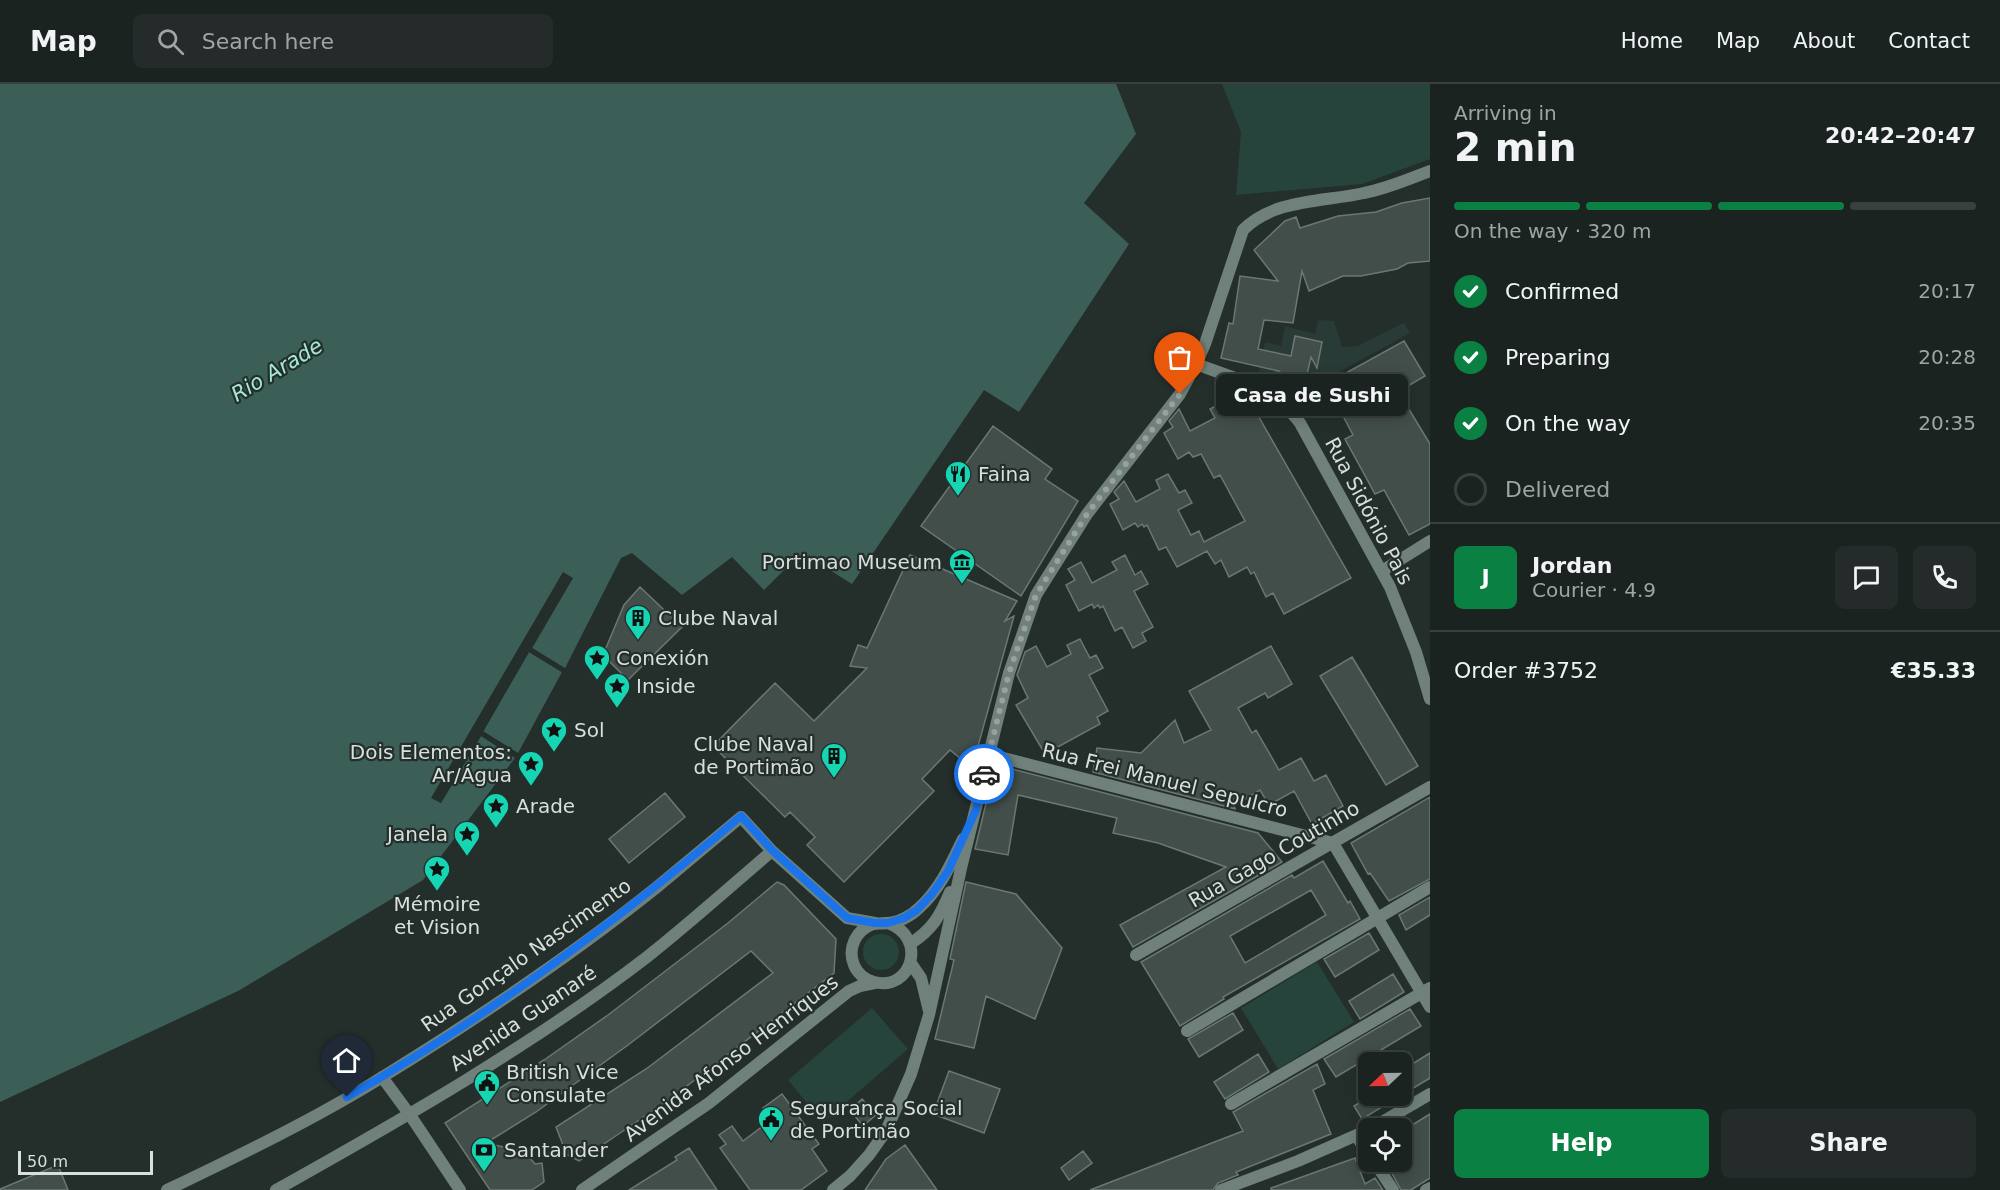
<!DOCTYPE html>
<meta charset="utf-8">
<style>
:root{--surface:#1b2321;--page:#242b2a;--text:#f1f3f6;--muted:#a0a4a5;--line:#39403f;--accent:#0b8043}
body{margin:0;font-family:"DejaVu Sans",sans-serif;background:var(--page);color:var(--text);height:100vh;display:flex;flex-direction:column;font-size:22px;white-space:nowrap}
*{box-sizing:border-box;margin:0}
p{font-size:20px;color:var(--muted)}
.icon{flex:none;width:33px;height:33px;fill:none;stroke:currentColor;stroke-width:2;stroke-linecap:round;stroke-linejoin:round}
.map{position:relative;flex:1;overflow:hidden}
.sheet{display:flex;flex-direction:column;background:var(--surface);width:570px}
.sheet>*{flex:none}
.needle{width:39px;rotate:248deg}
.buttons{position:absolute;left:1358px;top:968px;display:grid;gap:12px}
.buttons a{display:grid;place-items:center;width:54px;height:54px;border-radius:9px;background:var(--surface);box-shadow:0 3px 15px #0003,0 0 0 2px var(--line);font-size:30px}
.scale{position:absolute;left:18px;bottom:15px;width:135px;box-sizing:border-box;padding-left:6px;border:3px solid #d8dfdc;border-top:0;font-size:16px;line-height:21px;white-space:nowrap;color:#d8dfdc;-webkit-text-stroke:4px #242f2c;paint-order:stroke}
.pin{position:absolute;display:grid;place-items:center;width:51px;height:51px;color:#fff;margin:-62px -26px;border-radius:50% 50% 50% 0;rotate:-45deg;box-shadow:0 0 6px #0007}
.pin .icon{rotate:45deg}
.courier{position:absolute;display:grid;place-items:center;width:60px;height:60px;margin:-30px;border:4px solid #1a73e8;border-radius:50%;background:#fff;color:#222;box-shadow:0 2px 8px #0007}
.bubble{position:absolute;height:42px;border-radius:9px;background:var(--surface);box-shadow:0 3px 15px #0003,0 0 0 2px var(--line);font-size:20px;font-weight:700;line-height:42px;text-align:center}
.headline em{font-style:normal;font-weight:700}
.headline div{display:flex;flex-direction:column-reverse}
.headline{display:flex;align-items:center;justify-content:space-between;height:102px;padding:0 24px}
h1{font-size:39px;font-weight:700;line-height:45px}
.bar{display:grid;grid-template-columns:repeat(4,1fr);gap:9px 6px;align-content:center;height:72px;padding:0 24px}
.bar i{height:8px;border-radius:4px;background:var(--line)}
.bar .current{background:var(--accent)}
.bar p{grid-column:span 4}
.line{display:flex;align-items:center;gap:15px;padding:0 24px;border-top:2px solid var(--line)}
.line div{flex:1}
.round{display:grid;place-items:center;flex:none;width:63px;height:63px;border-radius:9px;background:var(--page)}
ol{padding:0 24px;list-style:none}
li{display:flex;align-items:center;gap:18px;height:66px}
li p{margin-inline-start:auto}
li .icon{padding:6px;border-radius:50%;background:var(--accent);color:#fff;stroke-width:4}
li:last-child{color:var(--muted)}
li i{width:33px;height:33px;border:3px solid var(--line);border-radius:50%}
.action{display:flex;gap:12px;margin-top:auto;padding:12px 24px}
.action a{flex:1;height:69px;border-radius:9px;background:var(--accent);color:#fff;font-size:24px;font-weight:700;line-height:69px;text-align:center}
.action a+a{background:var(--page);color:var(--text)}
header{display:flex;align-items:center;gap:36px;box-sizing:border-box;height:84px;padding:0 30px;background:var(--surface);border-bottom:2px solid var(--line)}
header strong{font-size:28px}
nav{display:flex;gap:33px;margin-inline-start:auto;font-size:21px}
.search{width:420px;height:54px;background:var(--page);display:flex;align-items:center;gap:15px;box-sizing:border-box;padding:0 21px;border-radius:9px;color:var(--muted);font-size:22px}
main{display:flex;flex:1;min-height:0}
.map>svg:first-child{display:block}
</style>
<header>
<strong>Map</strong>
<div class="search"><svg class="icon" aria-label="search" viewBox="0 0 24 24"><circle cx="10" cy="10" r="6"/><path d="M15 15l6 6"/></svg>Search here</div>
<nav><a>Home</a><a>Map</a><a>About</a><a>Contact</a></nav>
</header>
<main>
<div class="map">
<svg width="1430" height="1106" viewBox="0 0 1430 1106">
<rect width="100%" height="100%" fill="#242f2c"/>
<!-- built -->
<path fill="#283b36" d="M1318,236L1334,237L1342,263L1358,262L1404,239L1410,249L1293,313L1287,305L1259,289L1265,258L1281,262L1285,242L1315,250Z"/>
<!-- green -->
<path fill="#26443c" d="M1222,0H1430V75L1362,100L1236,111L1241,48Z
M863 868a18 18 0 1 1 36 0a18 18 0 1 1-36 0Z
M1317,878L1354,938L1278,985L1241,924Z
M872,924L908,965L823,1038L788,996Z"/>
<!-- water -->
<path fill="#3b5f56" d="M0,0H1116L1136,50L1084,119L1129,160L1019,328L984,306L852,500L806,471L793,477L764,506L732,473L682,511L632,469L621,474L565,584L532,564L572,495L563,489L432,713L441,719L481,652L515,674L423,796L238,907L0,1018Z
M529,568L562,588L518,669L483,647Z"/>
<!-- pier -->
<path fill="#242f2c" fill-rule="evenodd" d="M563,488L573,494L532,564L567,586L565,590L529,568L483,648L521,671L517,672L518,675L481,652L441,719L431,714ZM564,493L568,495L480,646L481,649L440,715L435,712Z"/>
<!-- building -->
<path fill="#424e4a" stroke="#6b7773" stroke-width="1.5" fill-rule="evenodd" d="M1430,114V177L1408,179L1397,185L1361,192H1343L1309,207L1302,187L1293,239L1264,236L1258,265L1291,272L1295,252L1322,258L1317,284L1311,273L1306,295L1275,289L1279,287L1221,274L1229,239L1233,240L1240,192L1278,197L1254,166L1285,137L1296,133L1300,144L1338,132L1376,128L1402,119Z
M1404,257L1425,292L1396,309L1407,322L1430,360V440L1409,451L1384,406L1375,410L1345,355L1353,351L1326,300Z
M1244,307L1351,494L1284,530L1273,509L1266,513L1254,488L1251,490L1247,483L1229,493L1221,476L1215,480L1207,467L1177,483L1166,463L1159,466L1147,441L1144,443L1142,440L1138,443L1135,439L1123,446L1110,420L1119,415L1114,408L1124,397L1136,418L1160,405L1156,396L1168,390L1179,409L1185,406L1192,419L1178,426L1191,451L1199,447L1204,458L1245,437L1220,391L1214,394L1201,370L1193,373L1189,368L1178,375L1164,349L1173,343L1169,337L1179,325L1190,347L1215,334L1210,325Z
M993,342L1052,385L1045,395L1078,417L1021,512L921,442Z
M910,471L1017,517L1005,537L1014,532L972,684L950,666L922,695L934,707L844,798L807,761L815,753L790,728L785,733L713,662L775,599L814,637L867,584L850,582L858,561L867,564Z
M1125,471L1135,491L1141,487L1148,500L1134,507L1153,543L1142,549L1146,557L1133,564L1122,543L1115,547L1103,522L1100,524L1098,521L1094,524L1092,520L1079,527L1066,501L1075,496L1068,485L1081,478L1092,499L1117,486L1112,478Z
M640,503L682,543L628,596L603,571L624,521Z
M1080,555L1090,574L1096,571L1103,584L1089,591L1108,627L1097,633L1100,640L1045,670L1016,621L1028,614L1017,591L1025,568L1036,562L1047,583L1071,570L1067,561Z
M1271,562L1292,600L1268,614L1265,609L1238,624L1252,649L1256,646L1279,686L1301,674L1314,697L1326,691L1343,722L1312,740L1294,707L1269,721L1260,706L1234,722L1235,725L1093,688L1097,664L1141,669L1175,636L1184,659L1211,646L1189,607Z
M1352,573L1418,682L1386,701L1320,592Z
M997,681L1258,749L1282,778L1133,863L1120,841L1226,783L1158,759L1113,749L1117,734L1018,711L1008,771L975,765L995,682Z
M665,709L685,733L629,779L609,755Z
M1430,713V795L1389,817L1370,789L1368,790L1351,759Z
M1323,777L1348,819L1350,817L1360,835L1223,913L1224,915L1180,942L1141,878L1292,791L1294,794ZM1311,806L1326,831L1245,879L1230,852Z
M777,798L784,801L836,855L834,889L670,1015L579,1077L562,1068L563,1061L556,1043L646,985L773,889L751,867L628,961L536,1028L486,1059L525,1068L535,1080L542,1079L544,1098L532,1106H490L445,1039L544,976L608,931L728,839Z
M966,798L1016,810L1062,864L1035,935L986,912L974,964L935,955L954,876L950,875Z
M1430,813V831L1406,846L1399,831Z
M1369,849L1379,866L1335,893L1324,875Z
M1393,890L1404,908L1360,935L1349,917Z
M1410,925L1421,942L1336,993L1324,975Z
M1233,929L1243,946L1199,973L1188,955Z
M1430,969V994L1362,1035L1354,1022L1372,1011H1401V987Z
M1258,970L1269,988L1225,1015L1214,998Z
M1317,980L1325,1000L1313,1006L1331,1050L1236,1088L1238,1091L1218,1099L1213,1106H1090L1243,1047L1233,1028Z
M949,987L1000,1005L984,1049L933,1030Z
M782,1010L819,1060L812,1065L827,1087L801,1106H750L720,1064L726,1060L719,1051L732,1042L743,1057L771,1036L763,1024Z
M862,1015L876,1031L863,1042L850,1026Z
M1430,1030V1094L1411,1106H1401L1390,1086L1392,1084L1388,1077H1401V1048Z
M905,1061L937,1106H865L886,1075Z
M689,1064L717,1106H629L677,1076L675,1073Z
M1083,1067L1092,1079L1069,1096L1061,1084Z
M1355,1074L1365,1100L1375,1094L1383,1106H1271V1104Z
M58,1081L68,1106H0V1105Z"/>
<g fill="none" stroke-linecap="round" stroke-linejoin="round">
<!-- minor -->
<path stroke="#70807b" stroke-width="12" d="M1196,280L1257,302L1279,314L1300,339L1390,503L1416,568L1430,615
M1382,487L1430,457
M988,670L1333,759L1430,923
M1136,871L1430,703
M1187,947L1430,803
M382,993L410,1031L460,1106
M1231,1020L1430,904
M1372,1044L1430,1010
M1357,1053L1368,1069
M1374,1077L1393,1106
M167,1106C240,1071 315,1035 384,992C478,934 571,872 657,803C685,780 713,756 741,733L772,767L847,834L875,839
M276,1106C403,1035 531,962 647,873C690,839 731,802 772,767
M1221,1106L1298,1077L1368,1046
M1426,1106L1430,1104"/>
<!-- tertiary -->
<path stroke="#70807b" stroke-width="12" d="M888,839C928,853 912,908 874,898C865,896 857,889 854,881C847,864 856,846 873,840C878,839 881,840 886,839C898,839 911,832 919,824C940,805 951,780 963,755
M910,860C933,845 940,832 950,808
M910,878L921,894L929,927
M582,1106L709,1019L849,907L860,902L875,899
M833,1106L850,1092L869,1071L886,1047L911,990L929,931L962,780L1009,589L1036,511L1087,430L1180,310L1196,280L1205,260L1243,146C1273,115 1324,118 1364,109C1386,105 1409,95 1430,87"/>
</g>
<g fill="none" stroke-linecap="round" stroke-linejoin="round">
<!-- done -->
<path stroke="#99a19e" stroke-width="6" stroke-dasharray="0 10.8" d="M984,690L1009,589L1036,511L1087,430L1180,310"/>
<!-- route -->
<path stroke="#1a73e8" stroke-width="8" d="M347,1013C488,933 618,837 741,732L772,766L847,834L875,839H888L904,834L917,826L932,810L948,787L976,726L984,690"/>
</g>
<!-- icons -->
<defs>
<g id="restaurant-pin" transform="scale(1.35)"><path d="M0 17L-7.5 6A9.5 9.5 0 1 1 7.5 6Z" fill="#16d5b3" stroke="#242f2c"/><path d="M-5-6h1v4h1v-4h1v4h1v-4h1v5L-1.5 .5V6h-2V.5L-5-1ZM5-6V6H3V1.5H1.5Q1.5-4 5-6Z" fill="#111"/></g>
<g id="museum-pin" transform="scale(1.35)"><path d="M0 17L-7.5 6A9.5 9.5 0 1 1 7.5 6Z" fill="#16d5b3" stroke="#242f2c"/><path d="M0-6L6-3V-2H-6V-3ZM-5-1h2V3h-2ZM-1-1h2V3h-2ZM3-1h2V3H3ZM-6 4H6V6H-6Z" fill="#111"/></g>
<g id="building-pin" transform="scale(1.35)"><path d="M0 17L-7.5 6A9.5 9.5 0 1 1 7.5 6Z" fill="#16d5b3" stroke="#242f2c"/><path d="M-4-6H4V6H1V3H-1V6H-4ZM-2.5-4.3h1.7v1.8h-1.7ZM.8-4.3h1.7v1.8H.8ZM-2.5-1h1.7V.8h-1.7ZM.8-1h1.7V.8H.8Z" fill="#111"/></g>
<g id="sight-pin" transform="scale(1.35)"><path d="M0 17L-7.5 6A9.5 9.5 0 1 1 7.5 6Z" fill="#16d5b3" stroke="#242f2c"/><path d="M0-6L1.8-2.2L6-1.7L2.9 1.2L3.7 5.4L0 3.3L-3.7 5.4L-2.9 1.2L-6-1.7L-1.8-2.2Z" fill="#111"/></g>
<g id="civic-pin" transform="scale(1.35)"><path d="M0 17L-7.5 6A9.5 9.5 0 1 1 7.5 6Z" fill="#16d5b3" stroke="#242f2c"/><path d="M-.6-6.5H3V-4.5H.6V-3L4-1V1h2V6H-6V1h2V-1L-.6-3ZM-1.2 2.5V6h2.4V2.5Z" fill="#111"/></g>
<g id="bank-pin" transform="scale(1.35)"><path d="M0 17L-7.5 6A9.5 9.5 0 1 1 7.5 6Z" fill="#16d5b3" stroke="#242f2c"/><path d="M-6-4H6V4H-6ZM0-2.3a2.3 2.3 0 1 0 0 4.6a2.3 2.3 0 1 0 0-4.6Z" fill="#111"/></g>
</defs>
<g fill-rule="evenodd">
<use href="#restaurant-pin" x="958" y="390"/>
<use href="#museum-pin" x="962" y="478"/>
<use href="#building-pin" x="638" y="534"/>
<use href="#sight-pin" x="597" y="574"/>
<use href="#sight-pin" x="617" y="602"/>
<use href="#sight-pin" x="554" y="646"/>
<use href="#building-pin" x="834" y="672"/>
<use href="#sight-pin" x="531" y="680"/>
<use href="#sight-pin" x="496" y="722"/>
<use href="#sight-pin" x="467" y="750"/>
<use href="#sight-pin" x="437" y="785"/>
<use href="#civic-pin" x="487" y="999"/>
<use href="#civic-pin" x="771" y="1035"/>
<use href="#bank-pin" x="484" y="1066"/>
</g>
<g text-anchor="middle" stroke-width="4.5" stroke-linejoin="round" paint-order="stroke">
<!-- poi labels -->
<g font-size="20" fill="#d8dfdc" stroke="#242f2c" text-anchor="start">
<text x="978" y="397">Faina</text>
<text x="942" y="485" text-anchor="end">Portimao Museum</text>
<text x="658" y="541">Clube Naval</text>
<text x="616" y="581">Conexión</text>
<text x="636" y="609">Inside</text>
<text x="574" y="653">Sol</text>
<text x="814" y="667" text-anchor="end">Clube Naval<tspan x="814" dy="23">de Portimão</tspan></text>
<text x="512" y="675" text-anchor="end">Dois Elementos:<tspan x="512" dy="23">Ar/Água</tspan></text>
<text x="516" y="729">Arade</text>
<text x="448" y="757" text-anchor="end">Janela</text>
<text x="437" y="827" text-anchor="middle">Mémoire<tspan x="437" dy="23">et Vision</tspan></text>
<text x="506" y="995">British Vice<tspan x="506" dy="23">Consulate</tspan></text>
<text x="790" y="1031">Segurança Social<tspan x="790" dy="23">de Portimão</tspan></text>
<text x="504" y="1073">Santander</text>
</g>
<!-- street labels -->
<g font-size="20" fill="#d8dfdc" stroke="#242f2c">
<text transform="translate(1369 427) rotate(62)" y="7">Rua Sidónio Pais</text>
<text transform="translate(1165 696) rotate(14)" y="7">Rua Frei Manuel Sepulcro</text>
<text transform="translate(1274 770) rotate(-30)" y="7">Rua Gago Coutinho</text>
<text transform="translate(526 871) rotate(-35)" y="7">Rua Gonçalo Nascimento</text>
<text transform="translate(523 934) rotate(-34)" y="7">Avenida Guanaré</text>
<text transform="translate(731 974) rotate(-37)" y="7">Avenida Afonso Henriques</text>
</g>
<!-- water labels -->
<g font-size="21" font-style="italic" fill="#a4e9d6" stroke="#242f2c">
<text transform="translate(277 286) rotate(-31)" y="7">Rio Arade</text>
</g>
</g>
</svg>
<div class="buttons">
<a><svg class="needle" viewBox="-14 -14 28 28"><path d="M0-13l5 13h-10z" fill="#e53935"/><path d="M0 13l5-13h-10z" fill="#a0a4a5"/></svg></a>
<a><svg class="icon" aria-label="locate" viewBox="0 0 24 24"><circle cx="12" cy="12" r="6"/><path d="M12 2v4M12 18v4M2 12h4M18 12h4"/></svg></a>
</div>
<div class="scale">50 m</div>
<div class="pin" style="left:1180px;top:310px;background:#ea580c"><svg class="icon" aria-label="bag" viewBox="0 0 24 24"><path d="M5 8h14l-1 12H6zM9 8a3 3 0 0 1 6 0"/></svg></div>
<div class="pin" style="left:347px;top:1013px;background:#1f2937"><svg class="icon" aria-label="home" viewBox="0 0 24 24"><path d="M3 11l9-7 9 7M6 9v11h12V9"/></svg></div>
<div class="courier" style="left:984px;top:690px"><svg class="icon" aria-label="car" viewBox="0 0 24 24"><path d="M5 17H2v-5l4-1 3-4h7l3 4 3 1v5h-3M9 17h6M6 11h13"/><circle cx="7" cy="17" r="2"/><circle cx="17" cy="17" r="2"/></svg></div>
<div class="bubble" style="left:1216px;top:290px;width:192px">Casa de Sushi</div>
</div>
<section class="sheet">
<div class="headline"><div><h1>2 min</h1><p>Arriving in</p></div><em>20:42–20:47</em></div>
<div class="bar"><i class="current"></i><i class="current"></i><i class="current"></i><i></i><p>On the way · 320 m</p></div>
<ol>
<li><svg class="icon" aria-label="check" viewBox="0 0 24 24"><path d="M5 12l5 5 9-10"/></svg>Confirmed<p>20:17</p></li>
<li><svg class="icon" aria-label="check" viewBox="0 0 24 24"><path d="M5 12l5 5 9-10"/></svg>Preparing<p>20:28</p></li>
<li><svg class="icon" aria-label="check" viewBox="0 0 24 24"><path d="M5 12l5 5 9-10"/></svg>On the way<p>20:35</p></li>
<li><i></i>Delivered</li>
</ol>
<div class="line" style="height:108px"><b class="round" style="background:var(--accent);color:#fff">J</b><div><b>Jordan</b><p>Courier · 4.9</p></div><a class="round"><svg class="icon" aria-label="chat" viewBox="0 0 24 24"><path d="M4 5h16v11H9l-5 4z"/></svg></a><a class="round"><svg class="icon" aria-label="phone" viewBox="0 0 24 24"><path d="M5 4h4l2 5-3 2q2 4 5 5l2-3 5 2v4C11 20 4 13 5 4z"/></svg></a></div>
<div class="line" style="height:78px"><div>Order #3752</div><b>€35.33</b></div>
<div class="action"><a>Help</a><a>Share</a></div>
</section>
</main>
